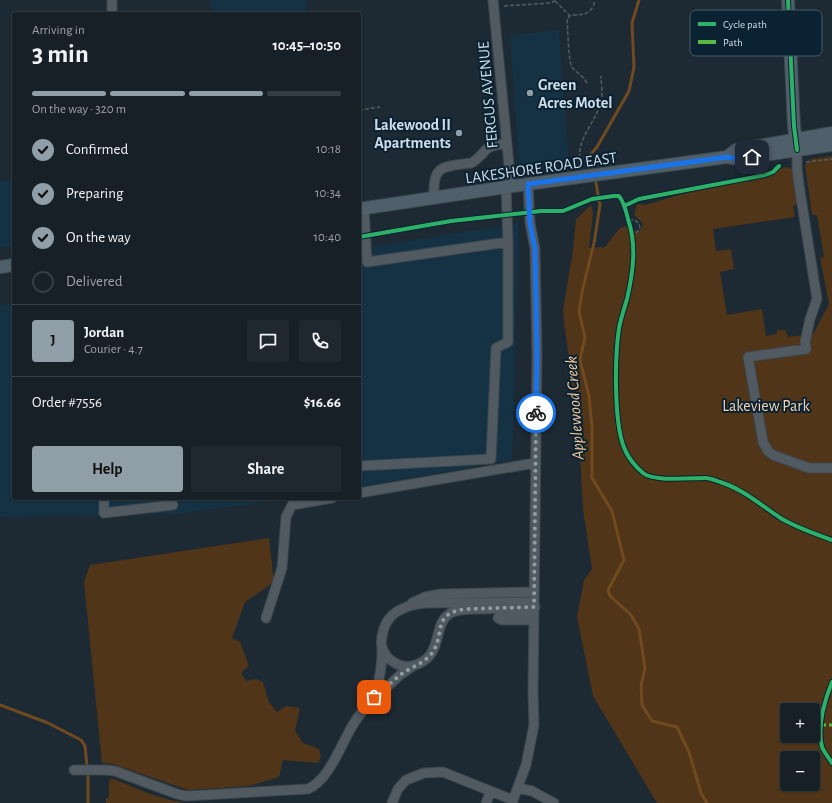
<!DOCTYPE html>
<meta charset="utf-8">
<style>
:root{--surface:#162026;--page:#1f282e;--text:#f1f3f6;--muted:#9ea3a7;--line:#353e43;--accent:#909ea8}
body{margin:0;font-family:"Alegreya Sans",sans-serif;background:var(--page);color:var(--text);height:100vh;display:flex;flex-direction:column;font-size:15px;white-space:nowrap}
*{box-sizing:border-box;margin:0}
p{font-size:13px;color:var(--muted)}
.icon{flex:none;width:22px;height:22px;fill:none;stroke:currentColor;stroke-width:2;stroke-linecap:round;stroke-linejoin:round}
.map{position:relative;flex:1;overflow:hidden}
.details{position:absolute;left:12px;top:12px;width:349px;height:488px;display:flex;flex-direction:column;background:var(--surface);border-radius:4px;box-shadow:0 1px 3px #0004,0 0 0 1px var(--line)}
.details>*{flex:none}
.controls{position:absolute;left:780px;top:703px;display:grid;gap:8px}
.controls a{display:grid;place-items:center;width:40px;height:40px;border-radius:4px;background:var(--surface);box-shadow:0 1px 3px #0004,0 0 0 1px var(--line);font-size:20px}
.pin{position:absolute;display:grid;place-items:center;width:34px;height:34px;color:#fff;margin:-17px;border-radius:8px;box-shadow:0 2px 6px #0006}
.courier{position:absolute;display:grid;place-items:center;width:40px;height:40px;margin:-20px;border:3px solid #1a73e8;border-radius:50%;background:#fff;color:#222;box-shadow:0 1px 5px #0007}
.overview em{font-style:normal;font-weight:600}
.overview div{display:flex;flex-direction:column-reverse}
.overview{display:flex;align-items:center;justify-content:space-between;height:68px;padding:0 20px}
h1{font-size:26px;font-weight:600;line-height:30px}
.bar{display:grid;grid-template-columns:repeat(4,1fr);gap:6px 4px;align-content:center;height:48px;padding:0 20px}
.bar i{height:5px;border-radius:3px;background:var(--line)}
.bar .current{background:var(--accent)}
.bar p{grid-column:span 4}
.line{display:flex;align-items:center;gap:10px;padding:0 20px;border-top:1px solid var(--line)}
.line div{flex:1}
.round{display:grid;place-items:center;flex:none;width:42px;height:42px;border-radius:4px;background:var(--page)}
ol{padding:0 20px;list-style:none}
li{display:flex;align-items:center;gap:12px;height:44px}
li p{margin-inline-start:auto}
li .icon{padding:4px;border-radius:50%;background:var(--accent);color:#111;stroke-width:4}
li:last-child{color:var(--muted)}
li i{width:22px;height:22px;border:2px solid var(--line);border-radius:50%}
.primary-button{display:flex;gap:8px;margin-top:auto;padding:8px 20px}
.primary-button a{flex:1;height:46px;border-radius:4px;background:var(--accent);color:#111;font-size:16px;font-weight:600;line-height:46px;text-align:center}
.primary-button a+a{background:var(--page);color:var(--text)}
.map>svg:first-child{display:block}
</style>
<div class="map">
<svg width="832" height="803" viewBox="0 0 832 803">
<rect width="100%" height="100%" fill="#1d2a33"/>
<!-- built -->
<path fill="#153244" d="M211,0H306L307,14H212Z
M559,30L565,120L569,161L519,168L510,35Z
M14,179V246L0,248V181Z
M519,223L512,460L359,487V249Z
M14,303V498H294L177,514L0,517V305Z"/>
<!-- green -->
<path fill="#503518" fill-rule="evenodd" d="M832,156V803H657L593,696L577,617L584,580L592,569L583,509L579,437L564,321L563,310L571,262L572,261L576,219L591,205L593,213L589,248L605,247L619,229L625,226L639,232L643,226L641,221L634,215L637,204L645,205L696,190L770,175C778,171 786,162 793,171L800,205H793L795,217L713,229L716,251L731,249L734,269L720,272L727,315L762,309L766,336L777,334V330H785L788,337L813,334L829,304L820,258L824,257L817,215H812L805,165L811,159ZM787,710H813V736H787ZM787,758H813V784H787Z
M269,538L274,582L245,602L232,638L240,642L249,666L241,673L246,681L256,679L263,682L269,702L277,712L286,706L300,708L295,731L303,743L319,749L321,757L318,763L283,760L279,777L249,786L188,790L113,764L102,763L84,582L90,565Z
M111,778C135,788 159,799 185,803H106V799L109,797V783Z"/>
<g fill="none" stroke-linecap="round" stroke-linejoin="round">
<!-- stream -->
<path stroke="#714a20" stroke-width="3" d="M594,173L590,155L597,147L629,91L634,67L632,23L639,0
M595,178L600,205L594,243L582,292L579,312L585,337L580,360L589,396L592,427V478L612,511L624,560L608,590L610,596L631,615L639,629L645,668L641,686L642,705L652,721L677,727L689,752L701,793L707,803
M0,705L48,723L81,740L85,746L88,775V803"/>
<!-- minor casing -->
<g stroke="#3c474f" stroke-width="11">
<path id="minor" d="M112,0V14
M493,0L511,186
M797,150V168L799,185L817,299L810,319L805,342L806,349L748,357L763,442L768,451L773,455L809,468H832
M434,198C432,164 443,167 471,163C478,160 482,153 488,148C493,145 500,144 507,143
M364,209L367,262L508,242L506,187
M359,466L491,459L496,348L508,342V242
M359,493L535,463
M104,498V513L173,505
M534,602C509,602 484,603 459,603C440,603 418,601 402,609C392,613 385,622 383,632C381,639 380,646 384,652C388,660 395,664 403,666C408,667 413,666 418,664C445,653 431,621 453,612C462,608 473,609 483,609C500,608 517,608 535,607
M412,603L425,597L441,594L534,592
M266,618L282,568L286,517L292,505L332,498
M534,620H502L498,618L500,615H502L534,614
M382,649C382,668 380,686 370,703L400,675L413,666
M74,770H107L115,771L177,794L186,796L308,789C331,779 342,740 356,720C360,714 365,708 370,703
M518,788L532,791L554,803
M392,803L398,789L406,780L424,773L443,772L513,800
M486,803L491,791
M512,803L526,765L534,725L533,695L537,354L535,249L530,223L528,184"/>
</g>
<!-- major casing -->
<g stroke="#3c474f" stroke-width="14">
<path id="major" d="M788,0L794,126L797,150
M727,157L736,150L832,133
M359,209L506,187L727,157L738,159L832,145
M0,267L14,265"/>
</g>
<!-- path -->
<path stroke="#545d63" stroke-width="1.5" stroke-dasharray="4 2" stroke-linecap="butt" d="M555,1L570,16
M504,6L551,3L556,0
M587,83C582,74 576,73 572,67C568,61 568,28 567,19L571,15C582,15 589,15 594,5V0
M359,110L380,107
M806,162L832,159
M581,164C574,139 597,123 601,100C603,93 601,83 601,76
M629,220C635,219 638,221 640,227L639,230L633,236"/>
<!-- minor -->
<use href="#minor" stroke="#505a60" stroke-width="9"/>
<!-- major -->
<use href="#major" stroke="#50606a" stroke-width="12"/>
<!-- quiet -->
<path stroke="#58b947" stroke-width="3" stroke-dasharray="6 3" stroke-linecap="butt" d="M820,725H832"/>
<!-- cycleway casing -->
<g stroke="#0a2231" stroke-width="6">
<path id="cycleway" d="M788,0L794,126L797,150
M624,206L639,199L765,175L773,172L779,166
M359,237L451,221L541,211H563L592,199L614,196H619C624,202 626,211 628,219C637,245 633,273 627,299C624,309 621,318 619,328C615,356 613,427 626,452C630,460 636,467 643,473C654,482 690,478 705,478C710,478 715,480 720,482C743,489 762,506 782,519C798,528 815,534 832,540
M832,682C824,702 817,726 822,747C824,752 829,758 832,763"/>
</g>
<!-- cycleway -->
<use href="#cycleway" stroke="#2db169" stroke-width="4"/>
</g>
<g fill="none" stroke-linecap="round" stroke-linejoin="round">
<!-- done -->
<path stroke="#909ea8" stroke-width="4" stroke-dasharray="0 7.2" d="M374,697L370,703C380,694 389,684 399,676C410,667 424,664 432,653C446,633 431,613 466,609L534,607L536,413"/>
<!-- route -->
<path stroke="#1a73e8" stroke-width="5" d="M536,413L537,354L535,249L530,223L528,184L727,157L738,159L752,157"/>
</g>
<!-- markers -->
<g fill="#909ea8" stroke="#0a2231" stroke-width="1.5">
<circle cx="530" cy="93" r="4"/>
<circle cx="459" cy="133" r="4"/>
</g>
<g text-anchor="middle" stroke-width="4" stroke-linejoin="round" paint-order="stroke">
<!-- poi labels -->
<g font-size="16" font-weight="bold" fill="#cedce7" stroke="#0a2231" text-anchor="start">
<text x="538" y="90">Green<tspan x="538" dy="18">Acres Motel</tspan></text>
<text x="451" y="130" text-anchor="end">Lakewood II<tspan x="451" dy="18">Apartments</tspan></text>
</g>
<!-- street labels -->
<g font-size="16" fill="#cedce7" stroke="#0a2231">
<text transform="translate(487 95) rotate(-95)" y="6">FERGUS AVENUE</text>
<text transform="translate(541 167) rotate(-8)" y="6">LAKESHORE ROAD EAST</text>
</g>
<!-- park labels -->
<g font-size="16" fill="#f4d2b4" stroke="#0a2231">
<text x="766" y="411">Lakeview Park</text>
</g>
<!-- water labels -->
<g font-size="17" font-style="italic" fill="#f8c799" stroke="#0a2231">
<text transform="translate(574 408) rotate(-94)" y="6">Applewood Creek</text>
</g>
</g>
<!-- legend -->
<rect x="690" y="10" width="132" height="46" rx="6" fill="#0a2231" stroke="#455a68" stroke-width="1"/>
<rect x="698" y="22" width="18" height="4" fill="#2db169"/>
<rect x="698" y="40" width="18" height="4" fill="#58b947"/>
<g font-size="11" fill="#cedce7">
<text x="723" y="28">Cycle path</text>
<text x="723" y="46">Path</text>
</g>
</svg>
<div class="controls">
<a>+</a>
<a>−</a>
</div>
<div class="pin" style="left:374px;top:697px;background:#ea580c"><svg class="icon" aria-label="bag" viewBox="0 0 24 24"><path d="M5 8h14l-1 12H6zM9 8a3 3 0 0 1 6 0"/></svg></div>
<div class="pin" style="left:752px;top:157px;background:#1f2937"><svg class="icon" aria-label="home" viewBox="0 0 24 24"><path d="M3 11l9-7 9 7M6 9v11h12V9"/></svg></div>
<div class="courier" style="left:536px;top:413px"><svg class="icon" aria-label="bike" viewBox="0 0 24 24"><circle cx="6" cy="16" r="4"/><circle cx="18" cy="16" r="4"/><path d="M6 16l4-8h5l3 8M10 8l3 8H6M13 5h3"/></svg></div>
<section class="details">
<div class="overview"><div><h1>3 min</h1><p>Arriving in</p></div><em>10:45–10:50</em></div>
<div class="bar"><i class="current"></i><i class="current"></i><i class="current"></i><i></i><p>On the way · 320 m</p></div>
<ol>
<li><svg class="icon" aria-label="check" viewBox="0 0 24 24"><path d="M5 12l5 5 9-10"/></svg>Confirmed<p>10:18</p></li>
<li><svg class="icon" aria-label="check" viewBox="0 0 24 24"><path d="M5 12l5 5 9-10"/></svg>Preparing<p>10:34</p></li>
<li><svg class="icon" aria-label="check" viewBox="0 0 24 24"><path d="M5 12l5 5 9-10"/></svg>On the way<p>10:40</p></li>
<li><i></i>Delivered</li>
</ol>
<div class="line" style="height:72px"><b class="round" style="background:var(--accent);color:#111">J</b><div><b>Jordan</b><p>Courier · 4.7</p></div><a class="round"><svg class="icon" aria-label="chat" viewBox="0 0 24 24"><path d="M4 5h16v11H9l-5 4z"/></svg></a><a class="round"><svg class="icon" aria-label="phone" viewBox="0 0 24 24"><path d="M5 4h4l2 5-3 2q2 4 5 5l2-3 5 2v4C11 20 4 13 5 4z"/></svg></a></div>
<div class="line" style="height:52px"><div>Order #7556</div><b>$16.66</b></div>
<div class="primary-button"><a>Help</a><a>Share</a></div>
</section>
</div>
